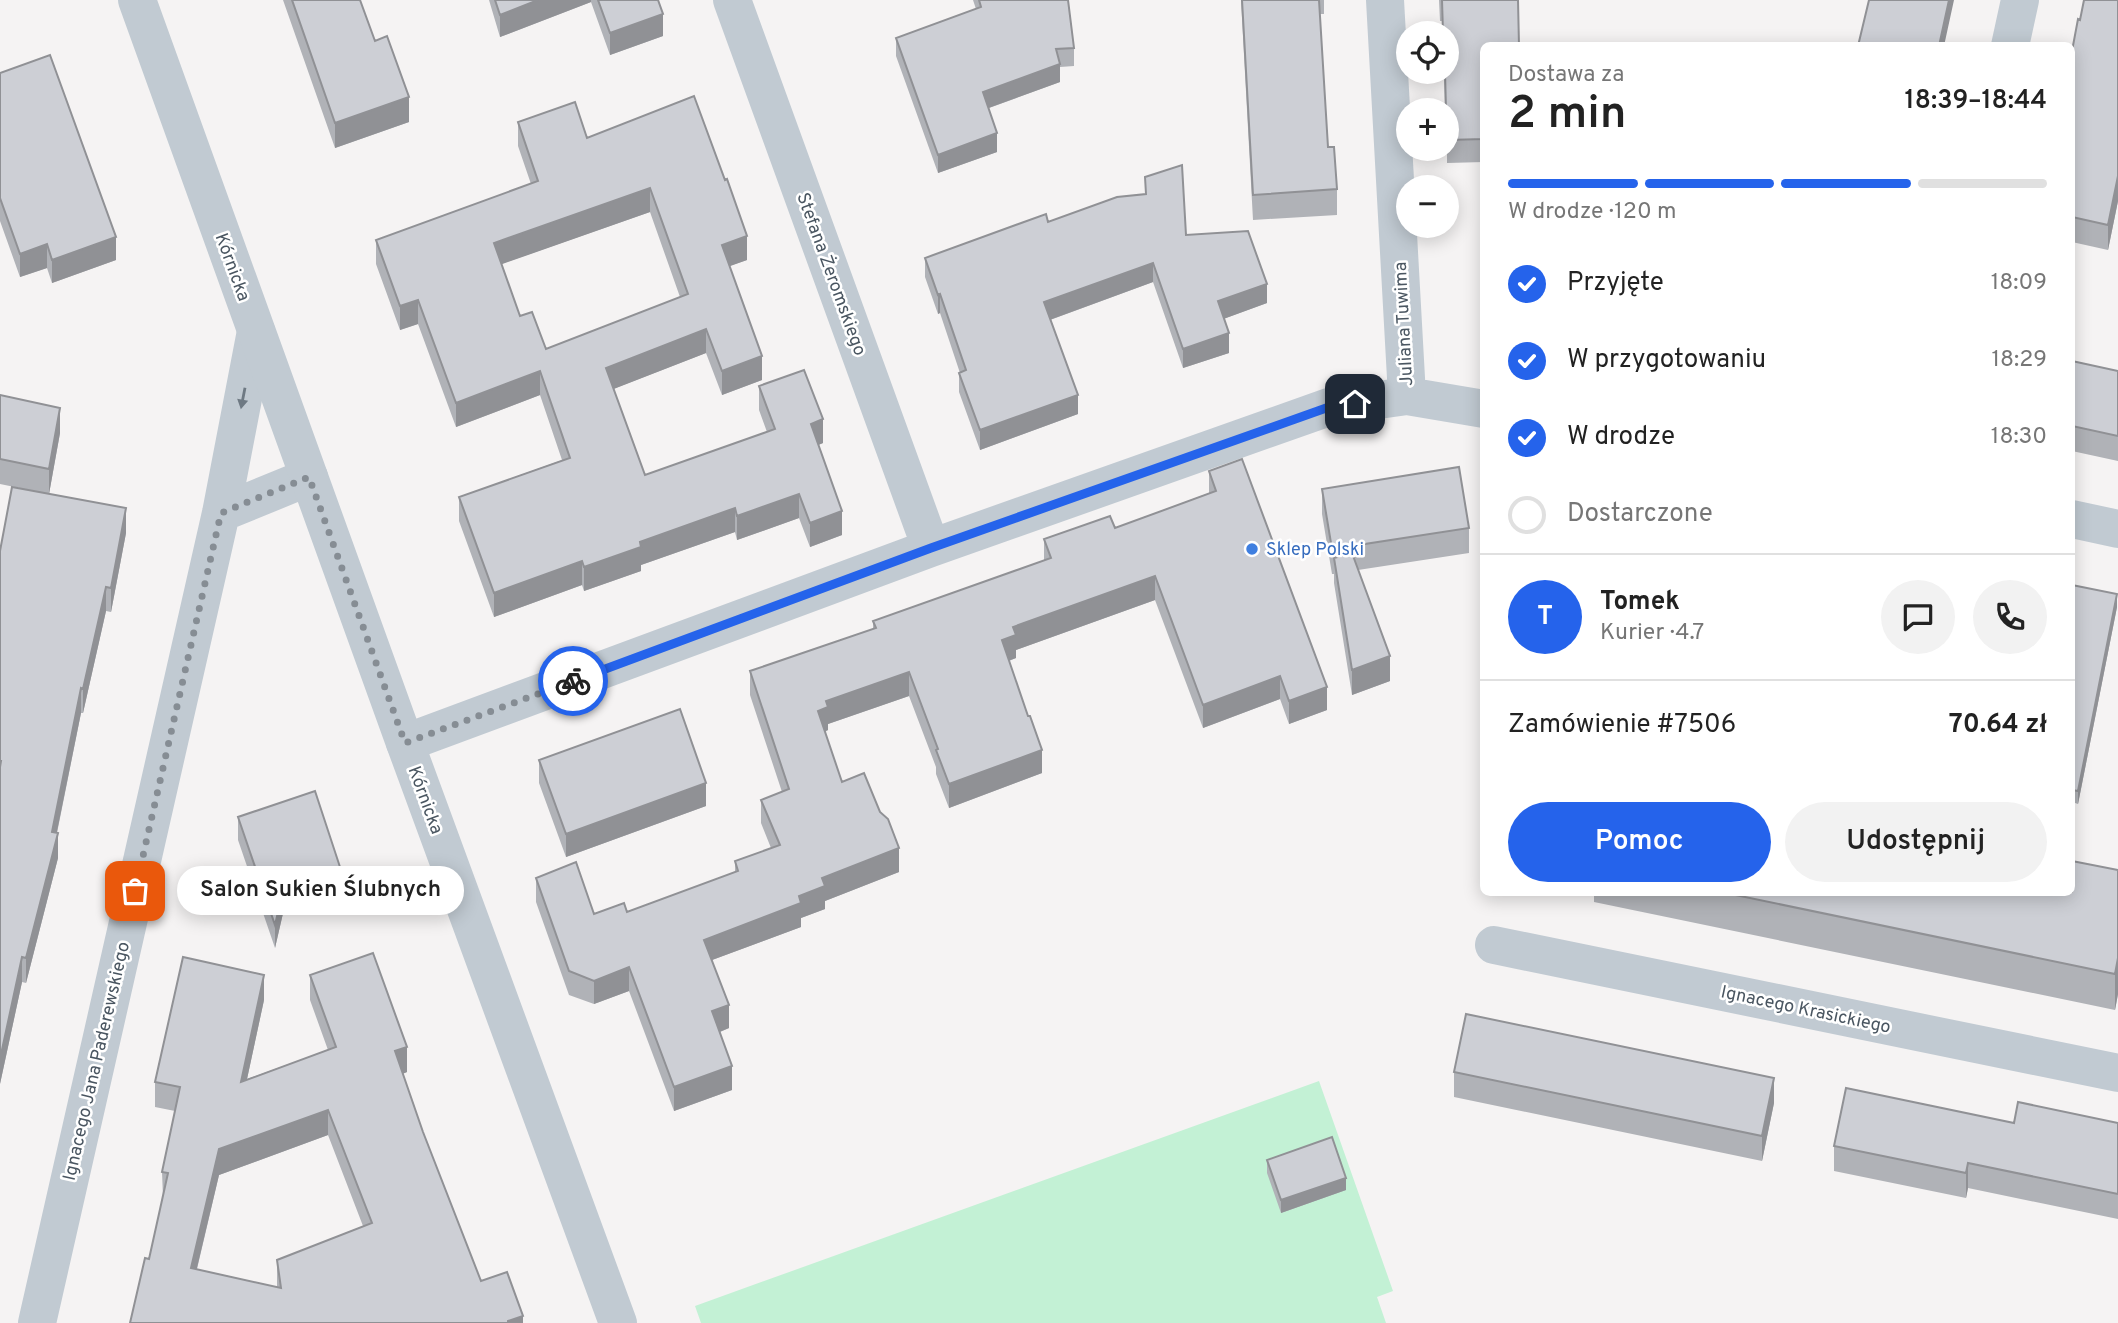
<!DOCTYPE html>
<html lang="pl">
<meta charset="utf-8">
<style>
:root{--surface:#fff;--page:#f2f2f2;--text:#222;--muted:#767676;--line:#e0e0e0;--accent:#2563eb}
body{margin:0;font-family:Overpass,sans-serif;background:var(--page);color:var(--text);height:100vh;display:flex;flex-direction:column;font-size:26px;white-space:nowrap}
*{box-sizing:border-box;margin:0}
p{font-size:23px;color:var(--muted)}
.icon{flex:none;width:38px;height:38px;fill:none;stroke:currentColor;stroke-width:2;stroke-linecap:round;stroke-linejoin:round}
.map{position:relative;flex:1;overflow:hidden}
.details{position:absolute;left:1480px;top:42px;width:595px;height:854px;display:flex;flex-direction:column;background:var(--surface);border-radius:10px;box-shadow:0 4px 18px #0003}
.details>*{flex:none}
.controls{position:absolute;left:1396px;top:21px;display:grid;gap:14px}
.controls a{display:grid;place-items:center;width:63px;height:63px;border-radius:50%;background:var(--surface);box-shadow:0 4px 18px #0003;font-size:35px}
.pin{position:absolute;display:grid;place-items:center;width:60px;height:60px;color:#fff;margin:-30px;border-radius:14px;box-shadow:0 4px 10px #0006}
.courier{position:absolute;display:grid;place-items:center;width:70px;height:70px;margin:-35px;border:5px solid #2563eb;border-radius:50%;background:#fff;color:#222;box-shadow:0 2px 9px #0007}
.bubble{position:absolute;height:49px;border-radius:24px;background:var(--surface);box-shadow:0 4px 18px #0003;font-size:23px;font-weight:600;line-height:49px;text-align:center}
.headline em{font-style:normal;font-weight:600}
.headline div{display:flex;flex-direction:column-reverse}
.headline{display:flex;align-items:center;justify-content:space-between;height:119px;padding:0 28px}
h1{font-size:46px;font-weight:600;line-height:52px}
.bar{display:grid;grid-template-columns:repeat(4,1fr);gap:10px 7px;align-content:center;height:84px;padding:0 28px}
.bar i{height:9px;border-radius:5px;background:var(--line)}
.bar .active{background:var(--accent)}
.bar p{grid-column:span 4}
.line{display:flex;align-items:center;gap:18px;padding:0 28px;border-top:2px solid var(--line)}
.line div{flex:1}
.round{display:grid;place-items:center;flex:none;width:74px;height:74px;border-radius:37px;background:var(--page)}
ol{padding:0 28px;list-style:none}
li{display:flex;align-items:center;gap:21px;height:77px}
li p{margin-inline-start:auto}
li .icon{padding:7px;border-radius:50%;background:var(--accent);color:#fff;stroke-width:4}
li:last-child{color:var(--muted)}
li i{width:38px;height:38px;border:4px solid var(--line);border-radius:50%}
.primary-button{display:flex;gap:14px;margin-top:auto;padding:14px 28px}
.primary-button a{flex:1;height:80px;border-radius:42px;background:var(--accent);color:#fff;font-size:28px;font-weight:600;line-height:80px;text-align:center}
.primary-button a+a{background:var(--page);color:var(--text)}
.map>svg:first-child{display:block}
</style>
<div class="map">
<svg width="2118" height="1323" viewBox="0 0 2118 1323">
<rect width="100%" height="100%" fill="#f5f3f3"/>
<!-- green -->
<path fill="#c3f1d5" d="M1319,1081L1393,1291L1377,1297L1386,1323H701L695,1306Z"/>
<g fill="none" stroke-linecap="round" stroke-linejoin="round">
<!-- minor -->
<path stroke="#c1cad2" stroke-width="38" d="M732,0L931,548
M1385,0L1407,396
M2010,46L2020,0
M221,513L309,477
M2072,519L2118,529
M405,743L931,548L1329,407L1407,396L1484,409
M1494,945L2118,1073
M37,1323L221,513L256,331"/>
<!-- tertiary -->
<path stroke="#c1cad2" stroke-width="38" d="M137,0L405,743L618,1323"/>
</g>
<!-- wall -->
<path fill="#b0b2b7" fill-rule="evenodd" d="M283,0H360L375,41L409,122L335,148Z
M489,0H658L663,36L610,55L591,2L500,37Z
M973,0H1068L1074,48V66L1060,67V82L989,108L997,152L938,173L896,56V38L976,9Z
M1241,0H1324V14H1320L1328,147L1337,189V215L1253,220Z
M1439,0H1518L1484,46V162L1447,163V110H1445L1444,72H1447V33H1443L1442,21H1440Z
M2118,0V201L2108,250L2072,242V51L2080,20Z
M0,73L116,260L52,283L47,268L20,277L0,221Z
M518,122L587,138L747,260L729,266L762,380L722,395L706,353L613,389L645,475L767,432L759,410V386L823,443L818,445L842,535L810,547L799,518L737,540L735,532L641,565V571L584,591L582,585L494,617L459,521V497L562,460L540,395L456,427L418,324L400,330L376,264V240L531,184L518,146ZM650,212L680,297L546,349L520,316L501,264Z
M1145,177L1186,235L1267,303L1223,319L1229,353L1183,368L1153,282L1050,320L1078,414L980,450L959,392V373H960L940,313L938,314L925,277V258L1145,194Z
M2072,361L2118,371V461L2072,451Z
M0,395L60,433L49,494L0,484Z
M1209,471L1327,710L1289,724L1280,699L1203,728L1155,600L1016,650V658L1009,661L1042,773L949,808L936,774V767L909,696L828,724V730L825,732L842,782L899,872L825,901V909L801,918V927L712,960L729,1028L720,1032L732,1090L674,1111L629,991L594,1004L569,995L536,902V878L594,914L627,912L735,872V861L771,848L761,823V800L782,792L750,695V671L873,629V621L1044,561V539L1115,528L1209,493Z
M1322,489L1469,528V553L1358,570L1390,681L1352,695L1334,583V574H1332L1322,514Z
M126,533L111,612L106,611L83,713H81L57,833L58,858L26,983L22,982L0,1084V551Z
M2072,585L2117,607L2078,804L2072,802Z
M539,760L706,806L566,857L539,783Z
M238,817L340,890L284,909L275,948L238,840Z
M2118,870V994L2115,1010L1594,902V892H2072Z
M310,975L407,1072L402,1074L423,1132L481,1281L523,1323H130L149,1259L163,1197L162,1172L175,1111L155,1107V1082L264,1000L247,1079L328,1050L310,1000ZM328,1135L363,1226L277,1260V1287L197,1269L219,1175Z
M1454,1072L1774,1103L1762,1161L1454,1097Z
M2014,1123H2118V1219L1968,1188L1966,1198L1834,1171V1146Z
M1267,1160L1346,1190L1281,1213L1267,1173Z"/>
<!-- shaded-wall -->
<path fill="#909195" d="M538,0H591V2L500,37V15Z
M1949,0H1954L1944,46H1939Z
M663,14V36L610,55V33Z
M1060,64V82L983,110V92Z
M409,97V122L335,148V123Z
M997,133V152L938,173V155Z
M2118,176V201L2108,250V225Z
M650,188V212L494,267V243Z
M747,236V260L722,269V245Z
M116,237V260L52,283V260Z
M47,244V268L20,277V254Z
M1153,263V282L1044,322V302Z
M1267,284V303L1218,321V301Z
M940,294V313L938,314V295Z
M418,300V324L400,330V306Z
M706,329V353L606,392V368Z
M1229,333V353L1183,368V349Z
M762,356V380L722,395V371Z
M540,371V395L456,427V403Z
M1078,395V414L980,450V430Z
M60,408V433L49,494V469Z
M823,419V443L811,448V424Z
M799,494V518L737,540V516Z
M126,508V533L111,612V588Z
M735,508V532L641,565V571L584,591V567L640,542Z
M842,511V535L810,547V523Z
M582,561V585L494,617V593Z
M1155,576V600L1016,650V658L1002,663V640L1013,627Z
M106,587V611L83,713V689Z
M2117,594V607L2078,804V791Z
M1390,656V681L1352,695V670Z
M909,672V696L828,724V730L818,734V711L826,701Z
M1280,676V699L1203,728V705Z
M1327,687V710L1289,724V701Z
M81,688V713L52,856V832Z
M1042,750V773L949,808V784Z
M706,783V806L566,857V834Z
M58,833V858L26,983V958Z
M899,848V872L825,901V909L801,918V927L704,963V940L799,896L822,878Z
M340,867V890L284,909L275,948V925L284,886Z
M22,957V982L0,1084V1059Z
M2118,958V994L2115,1010V974Z
M629,967V991L594,1004V981Z
M264,975V1000L241,1107V1082Z
M729,1005V1028L712,1035V1011Z
M407,1047V1072L395,1077V1051Z
M732,1066V1090L674,1111V1087Z
M1774,1078V1103L1762,1161V1136Z
M328,1110V1135L219,1175L191,1293V1268L219,1149Z
M1968,1163V1188L1966,1198V1173Z
M1346,1178V1190L1281,1213V1200Z
M523,1316V1323H508V1321Z"/>
<!-- building -->
<path fill="#cdcfd5" stroke="#909195" stroke-width="2" fill-rule="evenodd" d="M292,0H360L375,41L387,36L409,97L335,123Z
M495,0H538L500,15Z
M598,0H658L663,14L610,33Z
M979,0H1068L1074,48L1056,49L1060,64L983,92L997,133L938,155L896,38L981,7Z
M1242,0H1319L1328,147H1334L1337,189L1253,195Z
M1442,0H1518L1519,46H1484V139L1447,140V110H1446L1445,72H1447V33H1443Z
M1869,0H1949L1939,46H1858Z
M2084,0H2118V176L2108,225L2072,217V51L2078,19L2080,20Z
M50,55L116,237L52,260L47,244L20,254L0,198V73Z
M694,96L725,180L727,179L747,236L722,245L762,356L722,371L706,329L606,368L645,475L775,429L759,386L804,370L823,419L811,424L842,511L810,523L799,494L737,516L735,508L640,542L641,547L584,567L582,561L494,593L459,497L570,458L540,371L456,403L418,300L400,306L376,240L538,181L518,122L575,102L587,138ZM650,188L688,294L546,349L532,312L520,316L494,243Z
M1182,165L1186,235L1248,231L1267,284L1218,301L1229,333L1183,349L1153,263L1044,302L1078,395L980,430L959,373L966,370L940,294L938,295L925,258L1046,214L1048,222L1117,197L1146,194L1145,177Z
M2072,361L2118,371V436L2072,426Z
M0,395L60,408L49,469L0,459Z
M1242,459L1327,687L1289,701L1280,676L1203,705L1155,576L1013,627L1016,635L1002,640L1028,716H1030L1042,750L949,784L936,750L938,749L909,672L826,701L828,707L818,711L842,782L864,773L880,812L888,819L899,848L822,878L825,886L799,896L801,903L704,940L729,1005L712,1011L732,1066L674,1087L629,967L594,981L569,971L536,878L576,862L594,914L624,903L627,912L738,871L735,861L780,845L761,800L789,789L750,671L876,628L873,621L1051,558L1044,539L1110,516L1115,528L1216,491L1209,471Z
M1459,467L1469,528L1332,549L1322,489Z
M12,487L126,508L111,588L106,587L83,689L81,688L52,832L58,833L26,958L22,957L0,1059V767L1,761H0V551Z
M1352,553L1390,656L1352,670L1334,558Z
M2072,585L2117,594L2078,791L2072,790Z
M680,709L706,783L566,834L539,760Z
M315,791L340,867L284,886L275,925L238,817Z
M2072,861L2118,870V958L2115,974L1721,892H2072Z
M373,953L407,1047L395,1051L423,1132L481,1281L507,1272L523,1316L508,1321V1323H130L145,1258L149,1259L168,1173L162,1172L180,1087L155,1082L183,957L264,975L241,1082L336,1047L310,975ZM328,1110L372,1223L277,1260L281,1288L191,1268L219,1149Z
M1466,1014L1774,1078L1762,1136L1454,1072Z
M1846,1088L2014,1123L2018,1102L2118,1123V1194L1968,1163L1966,1173L1834,1146Z
M1332,1137L1346,1178L1281,1200L1267,1160Z"/>
<!-- one-way arrows -->
<defs><path id="oneway-solid" d="M-6-.8H1V-3.2L6.5 0L1 3.2V.8H-6Z" transform="scale(1.75)"/></defs>
<use fill="#6e7983" href="#oneway-solid" transform="translate(243 398) rotate(101)"/>
<g fill="none" stroke-linecap="round" stroke-linejoin="round">
<!-- done -->
<path stroke="#868d94" stroke-width="7" stroke-dasharray="0 12.6" d="M135,891L221,513L309,477L405,743L573,681"/>
<!-- route -->
<path stroke="#2563eb" stroke-width="9" d="M573,681L931,548L1329,407L1355,404"/>
</g>
<!-- markers -->
<circle fill="#3f7fe0" stroke="#fff" stroke-width="2.5" cx="1252" cy="549" r="7"/>
<g text-anchor="middle" stroke-width="5" stroke-linejoin="round" paint-order="stroke">
<!-- street labels -->
<g font-size="18" fill="#4a5661" stroke="#fff">
<text transform="translate(233 267) rotate(70)" y="6">Kórnicka</text>
<text transform="translate(832 274) rotate(70)" y="6">Stefana Żeromskiego</text>
<text transform="translate(1403 324) rotate(-93)" y="6">Juliana Tuwima</text>
<text transform="translate(426 800) rotate(70)" y="6">Kórnicka</text>
<text transform="translate(1806 1009) rotate(12)" y="6">Ignacego Krasickiego</text>
<text transform="translate(96 1061) rotate(-77)" y="6">Ignacego Jana Paderewskiego</text>
</g>
<!-- shop labels -->
<g font-size="18" fill="#366cbe" stroke="#fff" text-anchor="start">
<text x="1266" y="555">Sklep Polski</text>
</g>
</g>
</svg>
<div class="controls">
<a><svg class="icon" aria-label="locate" viewBox="0 0 24 24"><circle cx="12" cy="12" r="6"/><path d="M12 2v4M12 18v4M2 12h4M18 12h4"/></svg></a>
<a>+</a>
<a>−</a>
</div>
<div class="pin" style="left:135px;top:891px;background:#ea580c"><svg class="icon" aria-label="bag" viewBox="0 0 24 24"><path d="M5 8h14l-1 12H6zM9 8a3 3 0 0 1 6 0"/></svg></div>
<div class="pin" style="left:1355px;top:404px;background:#1f2937"><svg class="icon" aria-label="home" viewBox="0 0 24 24"><path d="M3 11l9-7 9 7M6 9v11h12V9"/></svg></div>
<div class="courier" style="left:573px;top:681px"><svg class="icon" aria-label="bike" viewBox="0 0 24 24"><circle cx="6" cy="16" r="4"/><circle cx="18" cy="16" r="4"/><path d="M6 16l4-8h5l3 8M10 8l3 8H6M13 5h3"/></svg></div>
<div class="bubble" style="left:177px;top:866px;width:287px">Salon Sukien Ślubnych</div>
<section class="details">
<div class="headline"><div><h1>2 min</h1><p>Dostawa za</p></div><em>18:39–18:44</em></div>
<div class="bar"><i class="active"></i><i class="active"></i><i class="active"></i><i></i><p>W drodze · 120 m</p></div>
<ol>
<li><svg class="icon" aria-label="check" viewBox="0 0 24 24"><path d="M5 12l5 5 9-10"/></svg>Przyjęte<p>18:09</p></li>
<li><svg class="icon" aria-label="check" viewBox="0 0 24 24"><path d="M5 12l5 5 9-10"/></svg>W przygotowaniu<p>18:29</p></li>
<li><svg class="icon" aria-label="check" viewBox="0 0 24 24"><path d="M5 12l5 5 9-10"/></svg>W drodze<p>18:30</p></li>
<li><i></i>Dostarczone</li>
</ol>
<div class="line" style="height:126px"><b class="round" style="background:var(--accent);color:#fff">T</b><div><b>Tomek</b><p>Kurier · 4.7</p></div><a class="round"><svg class="icon" aria-label="chat" viewBox="0 0 24 24"><path d="M4 5h16v11H9l-5 4z"/></svg></a><a class="round"><svg class="icon" aria-label="phone" viewBox="0 0 24 24"><path d="M5 4h4l2 5-3 2q2 4 5 5l2-3 5 2v4C11 20 4 13 5 4z"/></svg></a></div>
<div class="line" style="height:91px"><div>Zamówienie #7506</div><b>70.64 zł</b></div>
<div class="primary-button"><a>Pomoc</a><a>Udostępnij</a></div>
</section>
</div>
